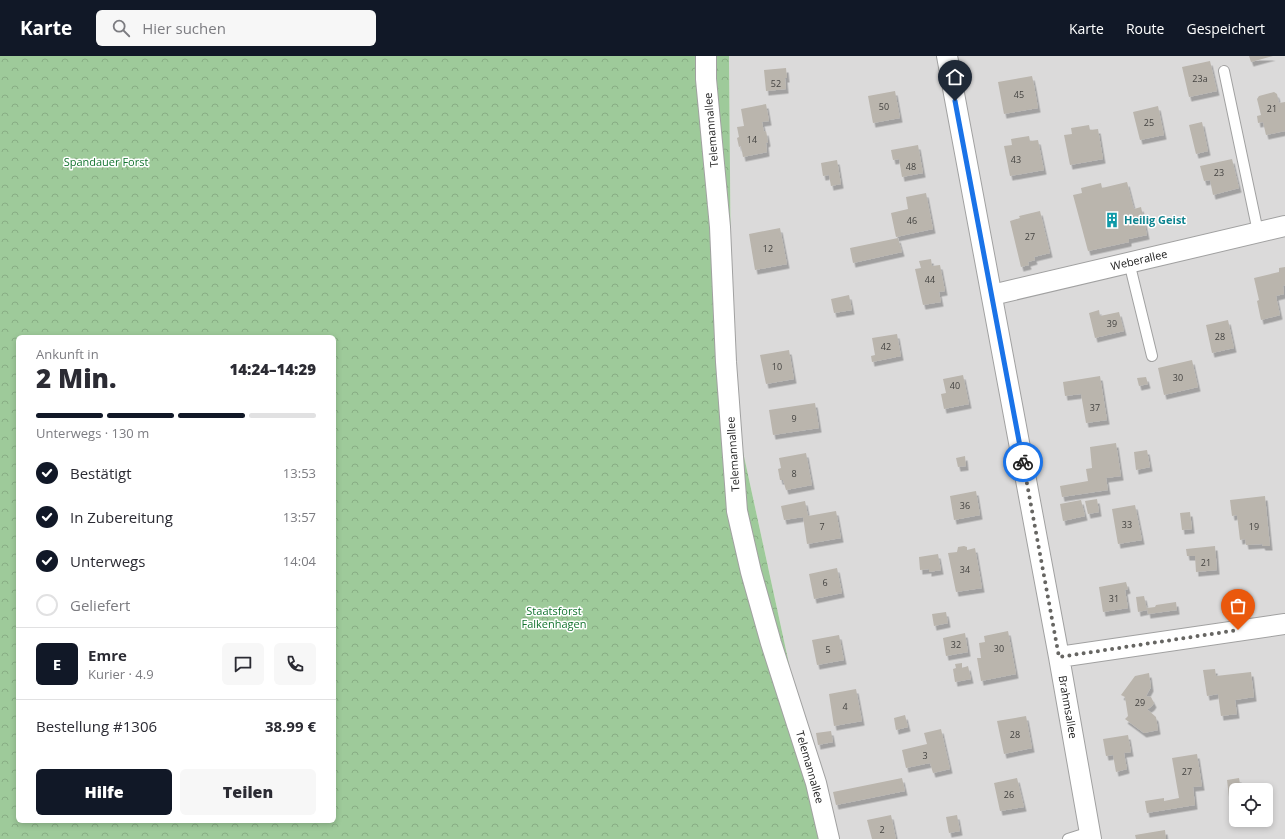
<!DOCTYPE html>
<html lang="de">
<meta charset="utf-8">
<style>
:root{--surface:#fff;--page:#f7f7f7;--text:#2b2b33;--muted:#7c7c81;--line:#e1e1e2;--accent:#111827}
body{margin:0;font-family:"Open Sans",sans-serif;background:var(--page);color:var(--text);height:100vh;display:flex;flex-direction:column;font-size:15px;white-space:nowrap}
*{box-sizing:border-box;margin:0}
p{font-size:13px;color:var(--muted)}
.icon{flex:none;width:22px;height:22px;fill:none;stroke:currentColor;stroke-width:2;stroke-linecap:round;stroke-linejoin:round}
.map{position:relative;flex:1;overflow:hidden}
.sheet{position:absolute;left:16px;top:279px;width:320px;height:488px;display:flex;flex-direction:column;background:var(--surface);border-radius:6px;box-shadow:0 2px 6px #0003}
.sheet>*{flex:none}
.fabs{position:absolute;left:1229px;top:727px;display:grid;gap:8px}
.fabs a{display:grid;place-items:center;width:44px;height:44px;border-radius:6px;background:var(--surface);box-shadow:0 2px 6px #0003;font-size:20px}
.pin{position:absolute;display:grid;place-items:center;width:34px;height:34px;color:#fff;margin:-41px -17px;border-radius:50% 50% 50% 0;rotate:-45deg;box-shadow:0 0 4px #0007}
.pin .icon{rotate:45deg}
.courier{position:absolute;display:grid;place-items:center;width:40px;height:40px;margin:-20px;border:3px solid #1a73e8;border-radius:50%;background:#fff;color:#222;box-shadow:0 1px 5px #0007}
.headline em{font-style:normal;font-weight:800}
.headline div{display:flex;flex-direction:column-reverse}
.headline{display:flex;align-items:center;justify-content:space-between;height:68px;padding:0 20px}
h1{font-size:26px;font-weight:800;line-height:30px}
.bar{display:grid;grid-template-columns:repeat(4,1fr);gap:6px 4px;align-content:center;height:48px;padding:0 20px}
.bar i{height:5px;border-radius:3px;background:var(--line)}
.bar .on{background:var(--accent)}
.bar p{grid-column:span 4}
.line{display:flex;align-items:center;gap:10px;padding:0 20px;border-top:1px solid var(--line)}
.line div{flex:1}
.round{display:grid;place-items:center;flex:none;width:42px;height:42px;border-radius:6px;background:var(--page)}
ol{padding:0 20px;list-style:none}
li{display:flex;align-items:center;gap:12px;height:44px}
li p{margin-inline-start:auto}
li .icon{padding:4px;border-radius:50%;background:var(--accent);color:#fff;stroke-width:4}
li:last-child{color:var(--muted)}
li i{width:22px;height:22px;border:2px solid var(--line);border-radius:50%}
.cta{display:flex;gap:8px;margin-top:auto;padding:8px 20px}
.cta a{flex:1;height:46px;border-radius:6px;background:var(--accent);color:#fff;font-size:16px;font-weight:800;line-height:46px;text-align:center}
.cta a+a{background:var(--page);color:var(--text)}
header{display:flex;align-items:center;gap:24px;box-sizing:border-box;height:56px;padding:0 20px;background:var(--accent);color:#fff}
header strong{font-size:19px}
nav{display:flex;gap:22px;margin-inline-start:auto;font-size:14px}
.search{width:280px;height:36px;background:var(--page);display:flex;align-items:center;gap:10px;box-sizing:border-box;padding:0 14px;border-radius:6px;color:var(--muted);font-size:15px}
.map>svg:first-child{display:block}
</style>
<header>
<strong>Karte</strong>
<div class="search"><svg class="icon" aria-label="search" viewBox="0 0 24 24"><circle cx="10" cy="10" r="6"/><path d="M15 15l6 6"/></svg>Hier suchen</div>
<nav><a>Karte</a><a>Route</a><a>Gespeichert</a></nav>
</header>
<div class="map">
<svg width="1285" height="783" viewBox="0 0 1285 783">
<defs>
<pattern id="forest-crowns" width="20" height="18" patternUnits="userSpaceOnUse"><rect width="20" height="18" fill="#9eca9a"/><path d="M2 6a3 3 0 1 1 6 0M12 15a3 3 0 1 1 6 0" fill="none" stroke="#88ad84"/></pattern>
<filter id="shadow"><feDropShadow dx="2.5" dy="4.5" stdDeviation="0" flood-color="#0004"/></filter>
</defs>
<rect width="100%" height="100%" fill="#edece3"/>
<!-- residential -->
<path fill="#dbdada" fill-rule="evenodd" d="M729,0H1285V783H827L732,345ZM1236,734H1266V764H1236Z"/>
<!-- forest -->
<path fill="url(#forest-crowns)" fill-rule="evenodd" d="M0,0H729L732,345L827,783H0ZM18,281H334V765H18Z"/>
<!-- building -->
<path fill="#bab5ad" filter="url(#shadow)" d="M1249,0H1273L1251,6Z
M1210,5L1217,35L1189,41L1182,11Z
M786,12L787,22H785L786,33L766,35L764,14Z
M1032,20L1034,29L1038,52L1004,58L998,26Z
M895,35L900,62L873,67L868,40Z
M1274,36L1277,38L1279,47L1285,46V75L1266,79L1263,66L1258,67L1257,60L1261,59L1257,43L1259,40Z
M766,48L769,65L762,66L764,76L766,75L768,86L766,87L767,96L743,101L741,90L739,91L737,82L739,81L737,71L744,70L741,53Z
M1158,50L1164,79L1140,84L1133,56Z
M1202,66L1208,95L1196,98L1189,69Z
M1089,69L1090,74L1098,73L1103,103L1070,109L1064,79L1072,78L1071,72Z
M1029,80L1030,85L1038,84L1044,114L1010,120L1004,90L1012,89L1011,83Z
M918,89L923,117L902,121L899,103L893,104L891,94Z
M1232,103L1239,132L1213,139L1210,124L1204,125L1200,110Z
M837,104L841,128L831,130L829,119L823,120L821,107Z
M1127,126L1134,153L1141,151L1147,179L1129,183V186L1088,195L1073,139L1082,137L1081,132L1101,127L1102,132Z
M926,137L933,173L896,181L891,157L908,153L906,141Z
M1040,155L1050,197L1034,201L1035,204L1028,206L1029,209L1021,211L1010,165L1020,162L1019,160Z
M780,172L787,208L755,214L749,178Z
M898,182L902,196L853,207L850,192Z
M931,203L932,210L940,209L945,235L939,236L941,246L923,249L915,213L921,212L919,205Z
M1285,211V229L1283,230L1284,238L1276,240L1280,259L1261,264L1257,245L1259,244L1254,222L1279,216V212Z
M849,239L852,254L834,257L831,243Z
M1099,254L1100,260L1119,256L1124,275L1095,282L1089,257Z
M1228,264L1234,292L1212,297L1206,269Z
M897,278L901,300L872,306L871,300L875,299L872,282Z
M789,294L794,323L766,328L760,299Z
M1192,304L1198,331L1164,339L1158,312Z
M963,319L969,348L944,353L941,338L946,337L943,323Z
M1100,320L1107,364L1086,367L1081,338L1065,340L1063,326Z
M1146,321L1148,328L1139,330L1137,322Z
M815,347L819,372L773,379L769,354Z
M1116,387L1121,420L1106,422L1108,434L1062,441L1060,430L1088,425L1086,413L1092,412L1090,391Z
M1147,394L1150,411L1136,414L1134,396Z
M806,397L812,429L786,434L783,424H780L778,413L781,412L779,402Z
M965,400L966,410L958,411L956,402Z
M976,435L980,459L954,464L950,440Z
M1265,440L1270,490H1263L1262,488L1246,489L1245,483L1240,484L1237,459L1232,460L1230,444Z
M1097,443L1099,456L1088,458L1085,445Z
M1081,444L1085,460L1063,465L1060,448Z
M805,445L808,460L836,455L841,482L807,488L803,461L784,464L781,450Z
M1135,449L1142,484L1118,488L1112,453Z
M1190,456L1192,473L1182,474L1180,457Z
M964,490L967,491V494L975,492L982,532L956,536L948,497L957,496L958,491Z
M1215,490L1217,514L1196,516L1195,500H1187L1186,493Z
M938,498L941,514L929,516V513L920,514L919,501Z
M837,512L842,537L814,543L809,518Z
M1126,526L1128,533L1125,534L1128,552L1103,556L1099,531Z
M1144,540L1147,554L1138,556L1136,541Z
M1176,546L1177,554L1148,558L1147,552L1155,551L1156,549Z
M946,556L948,567L934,570L932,558Z
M1008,575L1016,618L981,625L977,602H981L979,587L985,586L984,580Z
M965,577L968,596L946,600L943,582Z
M839,579L844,604L817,609L812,584Z
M962,607V612L968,610L971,623L955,626L953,613L956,612L955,608Z
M1215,613L1216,620L1251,616L1254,641L1235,644L1237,658L1221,660L1218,638L1207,640L1203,614Z
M1149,617L1151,631L1146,640L1151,641L1154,647L1152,650L1148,653V654L1156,661L1158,674L1144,677L1125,663L1128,660L1125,641L1121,639L1135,620Z
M856,633L862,665L834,670L829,638Z
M905,659L908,671L896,674L894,662Z
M1026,660L1032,692L1004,698L997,665Z
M941,673L950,713L933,717L930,707L906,712L902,694L927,688L924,677Z
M831,675L833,686L818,689L816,677Z
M1128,679L1131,696L1124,697L1127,713L1116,716L1113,699L1106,700L1103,683Z
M1197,698L1202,730L1193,731L1195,749L1147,757L1145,745L1164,742V745L1179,742L1172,702Z
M902,722L905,735L836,749L833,736Z
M1017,722L1024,751L1000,755L994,727Z
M1239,722L1241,734H1236V740L1229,741L1227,724Z
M891,759L896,783H872L867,764Z
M957,759L960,775L949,777L946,761Z
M1165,774L1166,783H1136L1135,779Z"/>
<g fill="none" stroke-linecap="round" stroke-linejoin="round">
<!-- service casing -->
<g stroke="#a1a1a1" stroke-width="12">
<path id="service" d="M1224,15L1258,176
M1129,206L1152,300
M1068,783L1090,776"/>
</g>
<!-- minor casing -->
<g stroke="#a1a1a1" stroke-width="22">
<path id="minor" d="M706,0V23L720,171L726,306L737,455L751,516L771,587L816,727L829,783
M947,0L1059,601L1091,783
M992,239L1285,170
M1059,601L1285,568"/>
</g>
<!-- service -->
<use href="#service" stroke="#fff" stroke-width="10"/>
<!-- minor -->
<use href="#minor" stroke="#fff" stroke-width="20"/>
</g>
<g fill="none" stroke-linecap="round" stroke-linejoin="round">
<!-- done -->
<path stroke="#666562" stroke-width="4" stroke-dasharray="0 7.2" d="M1023,406L1059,601L1238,574"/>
<!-- route -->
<path stroke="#1a73e8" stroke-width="5" d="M955,45L1023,406"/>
</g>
<!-- icons -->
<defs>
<g id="building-bare" transform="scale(1.2)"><path d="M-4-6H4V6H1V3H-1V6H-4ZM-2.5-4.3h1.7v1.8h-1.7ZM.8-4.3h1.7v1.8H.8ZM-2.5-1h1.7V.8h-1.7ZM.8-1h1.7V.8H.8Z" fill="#0f9aa8" stroke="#fff" stroke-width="2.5" paint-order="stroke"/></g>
</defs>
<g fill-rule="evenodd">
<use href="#building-bare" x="1112" y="164"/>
</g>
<g text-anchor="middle" stroke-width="3" stroke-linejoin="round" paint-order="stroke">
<!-- number labels -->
<g font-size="9" fill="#444341">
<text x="1200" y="26">23a</text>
<text x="776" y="31">52</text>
<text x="1019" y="42">45</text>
<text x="884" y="54">50</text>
<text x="1272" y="56">21</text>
<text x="1149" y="70">25</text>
<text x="752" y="87">14</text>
<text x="1016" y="107">43</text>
<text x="911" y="114">48</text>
<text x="1219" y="120">23</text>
<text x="912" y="168">46</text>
<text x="1030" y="184">27</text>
<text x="768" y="196">12</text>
<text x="930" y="227">44</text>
<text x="1112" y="271">39</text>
<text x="1220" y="284">28</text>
<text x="886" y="294">42</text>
<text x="777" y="314">10</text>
<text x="1178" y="325">30</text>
<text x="955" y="333">40</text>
<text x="1095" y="355">37</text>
<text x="794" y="366">9</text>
<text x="794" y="421">8</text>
<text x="965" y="453">36</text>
<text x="1127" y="472">33</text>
<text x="822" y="474">7</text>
<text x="1254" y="474">19</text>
<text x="1206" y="510">21</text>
<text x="965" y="517">34</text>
<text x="825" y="530">6</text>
<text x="1114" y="546">31</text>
<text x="956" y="592">32</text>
<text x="999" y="596">30</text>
<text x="828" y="597">5</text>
<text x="1140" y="650">29</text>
<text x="845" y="654">4</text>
<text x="1015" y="682">28</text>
<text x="925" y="703">3</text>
<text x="1187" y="719">27</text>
<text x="1009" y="742">26</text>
<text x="882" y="777">2</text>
</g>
<!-- street labels -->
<g font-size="11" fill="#1d1d1d" stroke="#fff">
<text transform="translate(711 74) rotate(-95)" y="4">Telemannallee</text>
<text transform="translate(1139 204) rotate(-13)" y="4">Weberallee</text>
<text transform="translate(733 398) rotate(-94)" y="4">Telemannallee</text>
<text transform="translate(1068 651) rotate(80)" y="4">Brahmsallee</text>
<text transform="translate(810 711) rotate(74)" y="4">Telemannallee</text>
</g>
<!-- park labels -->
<g font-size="11" fill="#12732e" stroke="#fff">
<text x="106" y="110">Spandauer Forst</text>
<text x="554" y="559">Staatsforst<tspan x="554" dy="13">Falkenhagen</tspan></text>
</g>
<!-- culture labels -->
<g font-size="11" font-weight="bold" fill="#0d838f" stroke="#fff" text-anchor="start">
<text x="1124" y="168">Heilig Geist</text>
</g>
</g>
</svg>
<div class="fabs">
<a><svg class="icon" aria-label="locate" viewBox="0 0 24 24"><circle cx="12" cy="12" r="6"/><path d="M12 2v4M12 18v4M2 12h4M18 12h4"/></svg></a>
</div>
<div class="pin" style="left:1238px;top:574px;background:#ea580c"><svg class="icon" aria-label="bag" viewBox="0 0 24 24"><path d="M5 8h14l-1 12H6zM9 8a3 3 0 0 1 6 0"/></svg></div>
<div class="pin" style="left:955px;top:45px;background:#1f2937"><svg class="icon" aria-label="home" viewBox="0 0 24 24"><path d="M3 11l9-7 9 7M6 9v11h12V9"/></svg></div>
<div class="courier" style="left:1023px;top:406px"><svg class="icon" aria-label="bike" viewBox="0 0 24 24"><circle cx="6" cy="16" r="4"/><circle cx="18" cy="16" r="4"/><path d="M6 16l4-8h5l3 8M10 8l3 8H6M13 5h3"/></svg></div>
<section class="sheet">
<div class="headline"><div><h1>2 Min.</h1><p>Ankunft in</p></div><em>14:24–14:29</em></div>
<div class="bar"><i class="on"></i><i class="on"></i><i class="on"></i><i></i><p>Unterwegs · 130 m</p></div>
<ol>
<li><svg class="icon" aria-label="check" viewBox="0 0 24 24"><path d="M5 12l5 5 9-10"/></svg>Bestätigt<p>13:53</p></li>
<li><svg class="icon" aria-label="check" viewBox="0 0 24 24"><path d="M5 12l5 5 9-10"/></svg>In Zubereitung<p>13:57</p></li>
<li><svg class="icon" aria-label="check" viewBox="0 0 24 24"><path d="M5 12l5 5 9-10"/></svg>Unterwegs<p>14:04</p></li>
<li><i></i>Geliefert</li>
</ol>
<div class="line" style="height:72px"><b class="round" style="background:var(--accent);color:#fff">E</b><div><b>Emre</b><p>Kurier · 4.9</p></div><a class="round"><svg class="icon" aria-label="chat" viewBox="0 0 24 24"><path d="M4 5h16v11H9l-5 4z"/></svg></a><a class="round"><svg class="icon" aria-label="phone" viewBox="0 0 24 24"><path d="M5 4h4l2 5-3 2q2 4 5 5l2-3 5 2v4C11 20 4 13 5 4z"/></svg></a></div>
<div class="line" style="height:52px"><div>Bestellung #1306</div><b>38.99 €</b></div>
<div class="cta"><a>Hilfe</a><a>Teilen</a></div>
</section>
</div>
